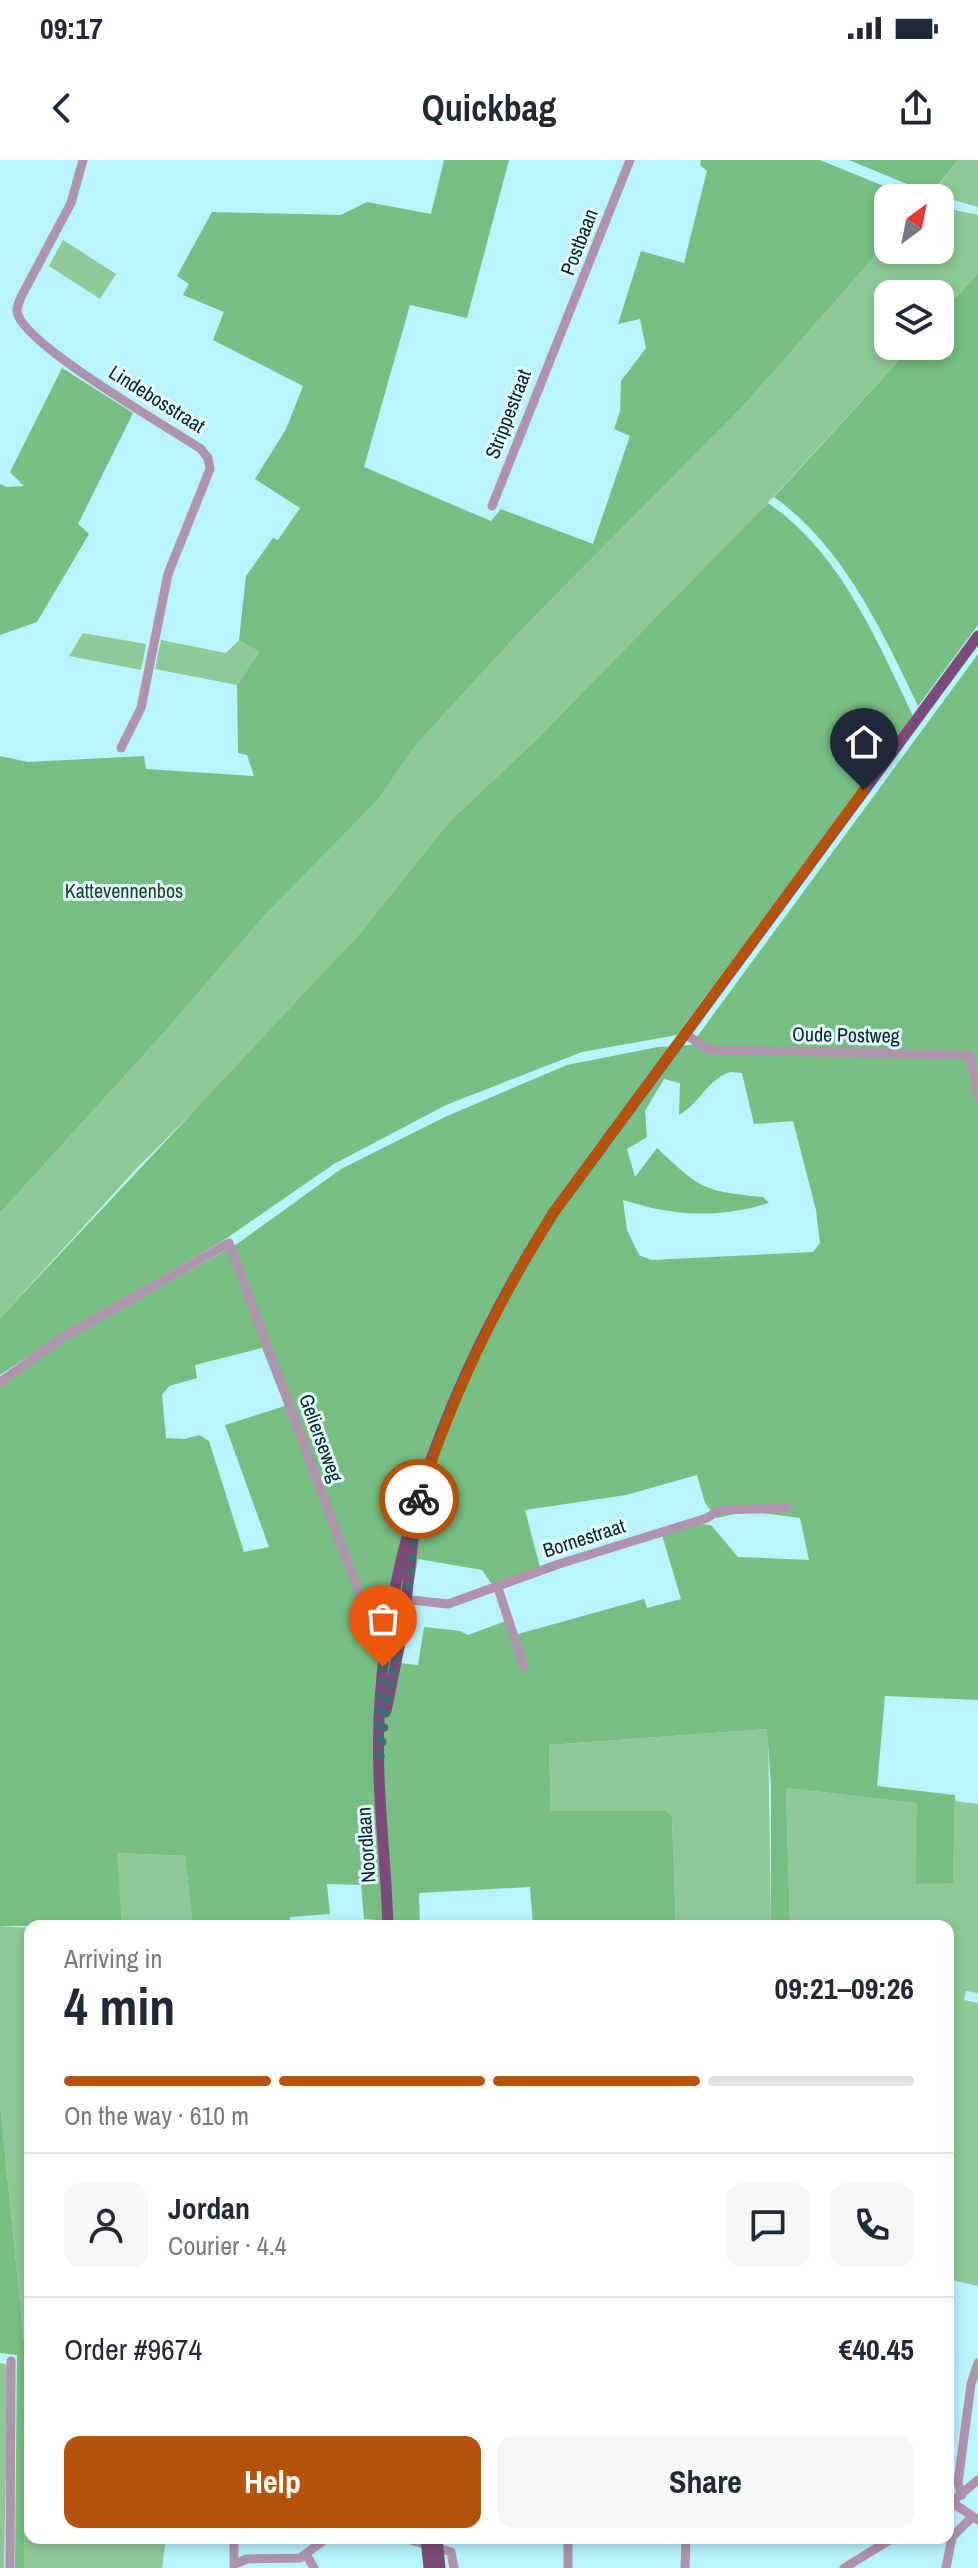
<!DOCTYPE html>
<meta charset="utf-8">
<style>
:root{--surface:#fff;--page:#f6f6f7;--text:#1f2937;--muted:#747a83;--line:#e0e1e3;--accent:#b45309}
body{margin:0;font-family:"Archivo Narrow",sans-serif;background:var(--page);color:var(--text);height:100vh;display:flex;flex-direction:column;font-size:30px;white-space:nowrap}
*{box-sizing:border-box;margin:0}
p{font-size:26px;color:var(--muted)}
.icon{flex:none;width:44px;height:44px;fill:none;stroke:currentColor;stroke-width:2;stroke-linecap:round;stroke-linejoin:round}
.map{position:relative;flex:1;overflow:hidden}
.details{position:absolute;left:24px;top:1760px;width:930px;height:624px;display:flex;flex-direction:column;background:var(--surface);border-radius:16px;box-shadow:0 4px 12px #0003}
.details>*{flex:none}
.needle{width:52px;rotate:32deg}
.tools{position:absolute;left:874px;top:24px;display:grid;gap:16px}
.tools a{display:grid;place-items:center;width:80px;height:80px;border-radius:16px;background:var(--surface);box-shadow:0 4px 12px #0003;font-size:40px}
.pin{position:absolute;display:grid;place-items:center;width:68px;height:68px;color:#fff;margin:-82px -34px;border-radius:50% 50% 50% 0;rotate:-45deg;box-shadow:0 0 8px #0007}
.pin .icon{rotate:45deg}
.courier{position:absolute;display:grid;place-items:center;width:80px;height:80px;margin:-40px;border:6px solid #b45309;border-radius:50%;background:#fff;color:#222;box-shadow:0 2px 10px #0007}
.summary em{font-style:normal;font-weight:700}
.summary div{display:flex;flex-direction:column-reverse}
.summary{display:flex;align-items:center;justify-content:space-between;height:136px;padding:0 40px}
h1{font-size:52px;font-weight:700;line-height:60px}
.bar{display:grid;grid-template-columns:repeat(4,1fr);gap:12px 8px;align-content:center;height:96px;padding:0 40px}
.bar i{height:10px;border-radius:6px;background:var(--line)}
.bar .current{background:var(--accent)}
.bar p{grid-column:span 4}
.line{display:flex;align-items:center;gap:20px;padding:0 40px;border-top:2px solid var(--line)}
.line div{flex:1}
.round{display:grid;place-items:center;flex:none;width:84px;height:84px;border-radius:16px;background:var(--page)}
.primary-button{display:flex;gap:16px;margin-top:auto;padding:16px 40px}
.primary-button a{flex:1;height:92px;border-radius:16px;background:var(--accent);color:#fff;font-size:32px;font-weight:700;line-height:92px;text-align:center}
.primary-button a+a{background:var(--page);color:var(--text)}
.status{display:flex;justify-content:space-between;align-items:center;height:56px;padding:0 40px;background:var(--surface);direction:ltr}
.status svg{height:22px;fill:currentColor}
header{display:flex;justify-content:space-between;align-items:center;height:104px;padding:0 40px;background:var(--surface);font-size:36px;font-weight:700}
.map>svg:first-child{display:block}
</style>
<div class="status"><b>09:17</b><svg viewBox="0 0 49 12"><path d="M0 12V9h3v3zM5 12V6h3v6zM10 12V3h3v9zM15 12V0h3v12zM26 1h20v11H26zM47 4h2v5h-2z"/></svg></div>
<header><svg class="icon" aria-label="back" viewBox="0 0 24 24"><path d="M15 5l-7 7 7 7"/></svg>Quickbag<svg class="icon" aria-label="share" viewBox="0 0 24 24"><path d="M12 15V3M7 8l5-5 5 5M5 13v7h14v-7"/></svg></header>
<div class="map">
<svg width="978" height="2408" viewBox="0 0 978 2408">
<rect width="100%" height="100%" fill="#b9f3fc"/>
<!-- green -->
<path fill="#90c997" d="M958,0H978V47L932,34Z
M940,47L978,55V113L940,155V134H888V186H912L752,360L536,580L450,661L356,778L247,898L137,1008L0,1158V1053L170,866L265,755L377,641L415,586L526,465L746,243L888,81V90H940Z
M63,80L116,114L100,139L49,106Z
M83,473L146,484L141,510L69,496Z
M161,480L226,493L239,480L259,492L237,525L155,509Z
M768,1569L771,1766H676L672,1657L667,1651H551L549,1585Z
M786,1628L918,1643L917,1724L953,1722L955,1641L978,1644V1833L966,1831L964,1840L978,1843V2126L948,2119V1766H790Z
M116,1693L185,1696L193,1766H117L122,1762Z
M0,1766L30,1768V2378H166L162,2408H24L25,2192L0,1944Z
M0,2203L5,2204L8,2208L4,2408H0Z"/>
<!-- forest -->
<path fill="#78be82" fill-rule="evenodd" d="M444,0H509L467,158L410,145L364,307L491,361L501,349L593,384L630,276L614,269L620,251L621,221L646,188L640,159L618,164L641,91L684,103L707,11L700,5L701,0H820L913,38H888V81L746,243L526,465L415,586L377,641L265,755L170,866L0,1053V596L28,602L144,596L146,609L254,616L247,595L238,593L237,525L259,492L239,480L246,416L273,378L278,380L300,348L255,319L286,269L303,226L213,180L224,152L183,135L189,124L177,116L212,52L341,55L367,42L431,54Z
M849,0H958L931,34Z
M978,113V465L918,546C882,471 844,387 774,337L912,186H940V155Z
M62,208L133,253L78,364L89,374L37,462L0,475V324L7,327L24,326L10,312Z
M768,343C840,392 877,480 913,556L677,875L582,892L446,945L334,1004L221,1082L61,1175L0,1215V1158L356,778L450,661L536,580Z
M978,494V1540L885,1536L877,1626L955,1635L953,1723L916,1724L917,1643L786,1628L790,1766H771V1627L767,1569L549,1585L551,1651H667L672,1657L676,1766H533L530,1727L419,1733L420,1766H379L378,1760L364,1759L361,1725L327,1724L330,1754L290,1757V1766H193L185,1696L117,1693L122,1762L117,1766H0V1226L67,1179L237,1084L341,1009L447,956L567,905L658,887L691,885ZM730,912L742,913L754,964L793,961L816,1050L820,1083L813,1092L651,1100L639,1095L627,1070L623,1040C673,1056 718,1059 769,1043L763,1037C702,1031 701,1029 657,988L635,1017L627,989L647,977L645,951L664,919L680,923L679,955C699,944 708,919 730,912ZM262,1188L285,1246L225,1265L269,1387L244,1392L209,1281L199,1275L185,1279L166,1278L162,1235L169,1226L197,1218L195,1205ZM697,1315L705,1343L717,1358L747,1351L800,1358L809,1400L738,1397L711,1365L693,1363L662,1375L681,1439L647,1448L644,1439L511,1476L506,1461L468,1475L460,1471L424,1467L418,1505L399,1503L418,1399L482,1410L493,1426L540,1407L525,1350L626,1335Z
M0,1944L25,2192L24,2408H15L17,2195L0,2193Z"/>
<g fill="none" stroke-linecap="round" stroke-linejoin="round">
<!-- minor -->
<path stroke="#af93ad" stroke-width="9" d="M83,0L71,43L21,137C19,143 15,149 18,155C30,188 166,266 201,289L208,298L210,309L168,414L141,548L121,588
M492,346L630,0
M684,873L709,890L970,895L978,936
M0,1222L62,1178L229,1083L364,1446L377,1475L386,1481
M498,1428L524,1507
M393,1438L448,1444L559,1404L707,1358L719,1350L787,1348
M962,2335L958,2323L971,2224L978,2203
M953,2343L978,2360
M948,2345L978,2320
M234,2378V2408
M404,2378L451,2392L454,2408
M568,2378V2408
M306,2394L314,2408
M235,2404L247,2399L300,2398L327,2378
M10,2408L11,2201
M685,2408L686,2378
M844,2408L893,2378
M946,2408L952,2377L972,2357"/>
<!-- major -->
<path stroke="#7c4c7b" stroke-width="11" d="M386,1551L403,1468L414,1371
M388,1766C386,1698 376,1629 379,1561C386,1377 457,1205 554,1052L978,476
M426,2378L429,2408
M437,2378L440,2408"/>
</g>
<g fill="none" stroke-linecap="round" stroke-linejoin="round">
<!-- done -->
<path stroke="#436e75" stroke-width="8" stroke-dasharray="0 14.4" d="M383,1507L379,1565L380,1602L389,1530L407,1440L419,1339"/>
<!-- route -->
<path stroke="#b45309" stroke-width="10" d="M419,1339C452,1236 496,1144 554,1052L864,630"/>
</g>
<g text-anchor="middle" stroke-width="6" stroke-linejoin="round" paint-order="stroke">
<!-- street labels -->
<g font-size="20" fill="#04272c" stroke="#e6f9fb">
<text transform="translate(579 82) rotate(-69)" y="7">Postbaan</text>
<text transform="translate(157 239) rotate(32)" y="7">Lindebosstraat</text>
<text transform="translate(508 254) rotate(-69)" y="7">Strippestraat</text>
<text transform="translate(846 875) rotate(1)" y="7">Oude Postweg</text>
<text transform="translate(321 1278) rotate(70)" y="7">Gelierseweg</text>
<text transform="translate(584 1378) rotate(-18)" y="7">Bornestraat</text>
<text transform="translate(366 1685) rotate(-94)" y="7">Noordlaan</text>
</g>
<!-- park labels -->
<g font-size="20" fill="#164821" stroke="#e6f9fb">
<text x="124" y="738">Kattevennenbos</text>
</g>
</g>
</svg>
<div class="tools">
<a><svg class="needle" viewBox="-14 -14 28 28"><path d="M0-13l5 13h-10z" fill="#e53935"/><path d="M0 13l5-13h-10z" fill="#747a83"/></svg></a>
<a><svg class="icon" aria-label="layers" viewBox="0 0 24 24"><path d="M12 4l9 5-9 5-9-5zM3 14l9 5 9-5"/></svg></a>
</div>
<div class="pin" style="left:383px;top:1507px;background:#ea580c"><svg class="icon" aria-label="bag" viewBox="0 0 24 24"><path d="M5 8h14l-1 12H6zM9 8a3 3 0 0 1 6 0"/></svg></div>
<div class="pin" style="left:864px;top:630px;background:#1f2937"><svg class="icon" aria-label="home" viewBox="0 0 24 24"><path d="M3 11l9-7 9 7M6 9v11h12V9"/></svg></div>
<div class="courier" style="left:419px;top:1339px"><svg class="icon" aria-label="bike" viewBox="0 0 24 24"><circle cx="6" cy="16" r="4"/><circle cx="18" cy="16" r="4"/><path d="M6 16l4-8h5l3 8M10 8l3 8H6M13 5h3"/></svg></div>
<section class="details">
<div class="summary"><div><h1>4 min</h1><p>Arriving in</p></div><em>09:21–09:26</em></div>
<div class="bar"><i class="current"></i><i class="current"></i><i class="current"></i><i></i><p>On the way · 610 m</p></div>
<div class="line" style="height:144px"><a class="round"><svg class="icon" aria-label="person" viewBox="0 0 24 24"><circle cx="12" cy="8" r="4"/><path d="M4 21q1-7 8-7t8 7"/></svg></a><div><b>Jordan</b><p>Courier · 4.4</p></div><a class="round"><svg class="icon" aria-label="chat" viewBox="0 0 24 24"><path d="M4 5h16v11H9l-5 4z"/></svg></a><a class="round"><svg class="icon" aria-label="phone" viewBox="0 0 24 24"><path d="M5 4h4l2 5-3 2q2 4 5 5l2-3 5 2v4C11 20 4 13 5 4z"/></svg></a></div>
<div class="line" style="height:104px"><div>Order #9674</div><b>€40.45</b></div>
<div class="primary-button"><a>Help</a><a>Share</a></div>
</section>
</div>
